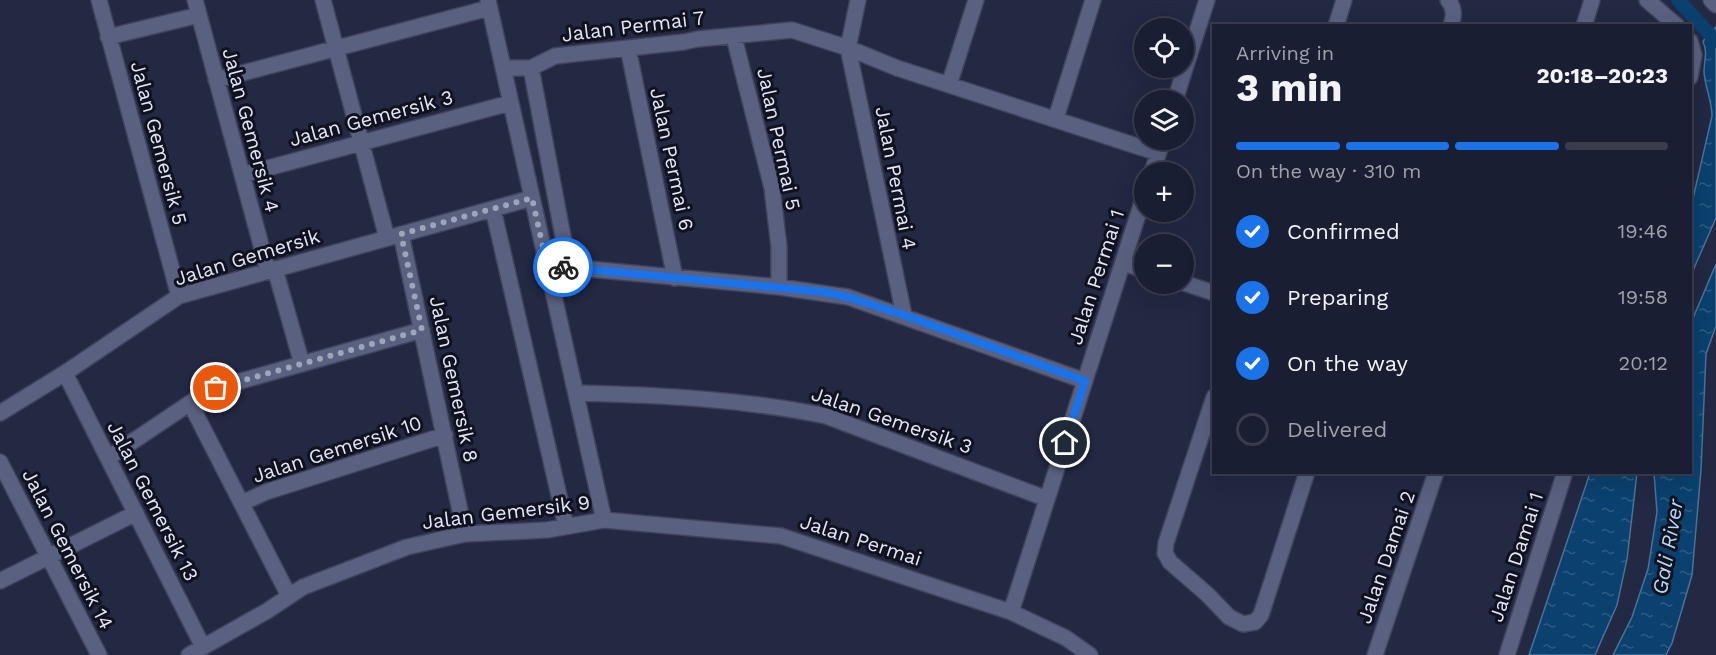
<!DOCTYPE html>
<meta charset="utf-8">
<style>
:root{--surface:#1a1e32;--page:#272b3e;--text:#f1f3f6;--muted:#9fa2ac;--line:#383c4d;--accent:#1a73e8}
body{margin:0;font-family:"Work Sans",sans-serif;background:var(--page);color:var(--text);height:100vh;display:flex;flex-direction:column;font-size:22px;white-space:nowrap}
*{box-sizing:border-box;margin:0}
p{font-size:20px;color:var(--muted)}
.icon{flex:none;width:33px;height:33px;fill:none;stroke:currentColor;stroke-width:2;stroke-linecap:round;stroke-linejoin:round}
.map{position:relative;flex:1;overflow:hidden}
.sheet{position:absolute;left:1212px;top:24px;width:480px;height:450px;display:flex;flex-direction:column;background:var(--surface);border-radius:0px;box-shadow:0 6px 24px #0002,0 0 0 2px var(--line)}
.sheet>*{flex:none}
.buttons{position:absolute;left:1134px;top:18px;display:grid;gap:12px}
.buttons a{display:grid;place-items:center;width:60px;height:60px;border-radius:50%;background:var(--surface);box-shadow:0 6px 24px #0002,0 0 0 2px var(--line);font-size:30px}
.pin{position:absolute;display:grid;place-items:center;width:51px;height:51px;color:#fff;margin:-26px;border:3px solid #fff;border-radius:50%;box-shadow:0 2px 6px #0007}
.courier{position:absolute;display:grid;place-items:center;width:60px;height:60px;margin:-30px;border:4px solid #1a73e8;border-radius:50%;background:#fff;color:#222;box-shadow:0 2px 8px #0007}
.headline em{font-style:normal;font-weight:700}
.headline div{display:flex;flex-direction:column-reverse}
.headline{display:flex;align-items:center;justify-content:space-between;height:102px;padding:0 24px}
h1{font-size:39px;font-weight:700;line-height:45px}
.bar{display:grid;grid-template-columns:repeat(4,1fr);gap:9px 6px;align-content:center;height:72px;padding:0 24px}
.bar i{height:8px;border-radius:4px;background:var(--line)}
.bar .selected{background:var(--accent)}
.bar p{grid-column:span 4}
ol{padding:0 24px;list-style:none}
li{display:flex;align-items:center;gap:18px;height:66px}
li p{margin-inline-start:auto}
li .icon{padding:6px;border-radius:50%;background:var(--accent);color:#fff;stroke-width:4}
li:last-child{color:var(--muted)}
li i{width:33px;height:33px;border:3px solid var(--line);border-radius:50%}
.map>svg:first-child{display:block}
</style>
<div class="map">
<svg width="1716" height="655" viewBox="0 0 1716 655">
<defs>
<pattern id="water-ripples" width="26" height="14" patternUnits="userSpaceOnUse" patternTransform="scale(1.5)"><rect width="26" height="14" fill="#0a416e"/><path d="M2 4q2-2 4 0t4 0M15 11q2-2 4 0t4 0" fill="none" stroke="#2d5c83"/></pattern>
</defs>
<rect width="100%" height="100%" fill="#232843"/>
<!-- water -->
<path fill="url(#water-ripples)" stroke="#4b7297" stroke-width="1.5" d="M1716,27V218L1691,275V207L1712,116C1712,101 1705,87 1704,72C1704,61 1708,52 1703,42L1706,36Z
M1716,264V326L1706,354L1701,470L1692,575L1672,643L1666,655H1613L1632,617L1648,569L1657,512L1654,473L1690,472L1691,323Z
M1590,473H1637L1627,559L1617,605L1595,655H1529Z"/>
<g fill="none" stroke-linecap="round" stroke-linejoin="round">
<!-- canal -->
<path stroke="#0a416e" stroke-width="14" d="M1678,0L1716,41"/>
<!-- street casing -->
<g stroke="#40435b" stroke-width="18">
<path id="street" d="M99,0L179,296
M195,0L268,271
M323,0L387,238
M488,0L604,520
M858,0L848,48L904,315
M1448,0C1455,8 1454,16 1451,26
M1647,0L1677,26
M1711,0L1716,5
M1336,26L1344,0
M1584,26L1592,0
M108,37L199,15
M734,37L772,188L779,247V287
M1690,41L1694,55L1690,77
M628,48L675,278
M503,68H531L555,56L684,42L698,39L792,30L848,48L897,68L1158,153
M531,68L569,268
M216,80L489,8
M949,85L976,0
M1175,100L1207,0
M1056,118L1093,0
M1152,172L1163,140
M242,175L510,103
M493,209L566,526
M401,234L465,534
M1123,263L1144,270
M547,265L779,287L848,297L1085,381
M275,269L302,364
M1184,283L1214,293
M65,373L203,647
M576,393C660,395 743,399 826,416L1047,499
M1214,397L1166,543L1165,553L1170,562L1208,595L1229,617L1243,624L1255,622L1261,615L1307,472
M190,403L289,596
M0,413L65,373L179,296L532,198
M108,458L202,395L216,388L422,330
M0,462L99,655
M242,503L266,492L445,435
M0,581L136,513
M1011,612L1144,196
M189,655L267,611L303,587L407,547L465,534L547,530L604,520L781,536L1011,612L1066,638L1090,655
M1375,655L1436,472
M1507,655L1565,472"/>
</g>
<!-- street -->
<use href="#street" stroke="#5a6180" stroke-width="15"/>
</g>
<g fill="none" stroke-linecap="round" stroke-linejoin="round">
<!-- done -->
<path stroke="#9fa4b9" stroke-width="6" stroke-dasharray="0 10.8" d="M216,388L422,330L401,234L532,198L547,265L563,267"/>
<!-- route -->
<path stroke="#1a73e8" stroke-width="8" d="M563,267L825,292L848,297L904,315L1085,381L1065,443"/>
</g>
<g text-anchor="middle" stroke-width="6" stroke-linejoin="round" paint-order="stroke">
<!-- street labels -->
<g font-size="20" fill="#e2e6f8" stroke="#10121e">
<text transform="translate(633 26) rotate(-7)" y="7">Jalan Permai 7</text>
<text transform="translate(371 118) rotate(-15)" y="7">Jalan Gemersik 3</text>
<text transform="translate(251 130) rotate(75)" y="7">Jalan Gemersik 4</text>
<text transform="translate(779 139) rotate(78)" y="7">Jalan Permai 5</text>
<text transform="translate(159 143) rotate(75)" y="7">Jalan Gemersik 5</text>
<text transform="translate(672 159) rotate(78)" y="7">Jalan Permai 6</text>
<text transform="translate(896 178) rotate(79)" y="7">Jalan Permai 4</text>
<text transform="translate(247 257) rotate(-17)" y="7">Jalan Gemersik</text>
<text transform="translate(1096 277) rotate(-72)" y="7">Jalan Permai 1</text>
<text transform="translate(454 379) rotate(78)" y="7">Jalan Gemersik 8</text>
<text transform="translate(892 420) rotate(19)" y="7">Jalan Gemersik 3</text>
<text transform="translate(337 449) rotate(-18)" y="7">Jalan Gemersik 10</text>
<text transform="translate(153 501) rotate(63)" y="7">Jalan Gemersik 13</text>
<text transform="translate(506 512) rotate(-7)" y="7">Jalan Gemersik 9</text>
<text transform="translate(861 540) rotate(18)" y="7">Jalan Permai</text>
<text transform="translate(68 549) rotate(63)" y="7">Jalan Gemersik 14</text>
<text transform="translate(1386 557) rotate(-71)" y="7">Jalan Damai 2</text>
<text transform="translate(1516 557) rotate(-72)" y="7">Jalan Damai 1</text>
</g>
<!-- water labels -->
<g font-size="21" font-style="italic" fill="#b5d6f8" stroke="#10121e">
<text transform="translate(1668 547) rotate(-80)" y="7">Gali River</text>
</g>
</g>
</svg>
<div class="buttons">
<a><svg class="icon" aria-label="locate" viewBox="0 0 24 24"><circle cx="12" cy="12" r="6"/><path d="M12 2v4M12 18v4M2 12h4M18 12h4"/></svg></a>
<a><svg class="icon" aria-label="layers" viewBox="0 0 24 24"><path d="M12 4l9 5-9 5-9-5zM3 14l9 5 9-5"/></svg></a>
<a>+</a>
<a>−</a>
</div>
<div class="pin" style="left:216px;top:388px;background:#ea580c"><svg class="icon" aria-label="bag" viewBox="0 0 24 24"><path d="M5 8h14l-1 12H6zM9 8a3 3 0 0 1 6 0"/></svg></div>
<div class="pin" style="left:1065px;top:443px;background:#1f2937"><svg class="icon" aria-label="home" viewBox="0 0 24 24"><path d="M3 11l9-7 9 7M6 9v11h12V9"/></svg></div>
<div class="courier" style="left:563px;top:267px"><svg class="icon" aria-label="bike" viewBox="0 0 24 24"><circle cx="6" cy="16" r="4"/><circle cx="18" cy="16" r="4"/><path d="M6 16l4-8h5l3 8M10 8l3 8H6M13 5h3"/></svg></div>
<section class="sheet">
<div class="headline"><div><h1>3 min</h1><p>Arriving in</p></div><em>20:18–20:23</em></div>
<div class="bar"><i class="selected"></i><i class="selected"></i><i class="selected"></i><i></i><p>On the way · 310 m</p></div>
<ol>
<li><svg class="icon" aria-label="check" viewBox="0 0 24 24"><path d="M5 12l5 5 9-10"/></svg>Confirmed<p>19:46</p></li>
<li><svg class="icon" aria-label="check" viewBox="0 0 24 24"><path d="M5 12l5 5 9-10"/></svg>Preparing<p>19:58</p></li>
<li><svg class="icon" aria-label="check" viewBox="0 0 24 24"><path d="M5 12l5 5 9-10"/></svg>On the way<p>20:12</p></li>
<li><i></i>Delivered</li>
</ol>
</section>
</div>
